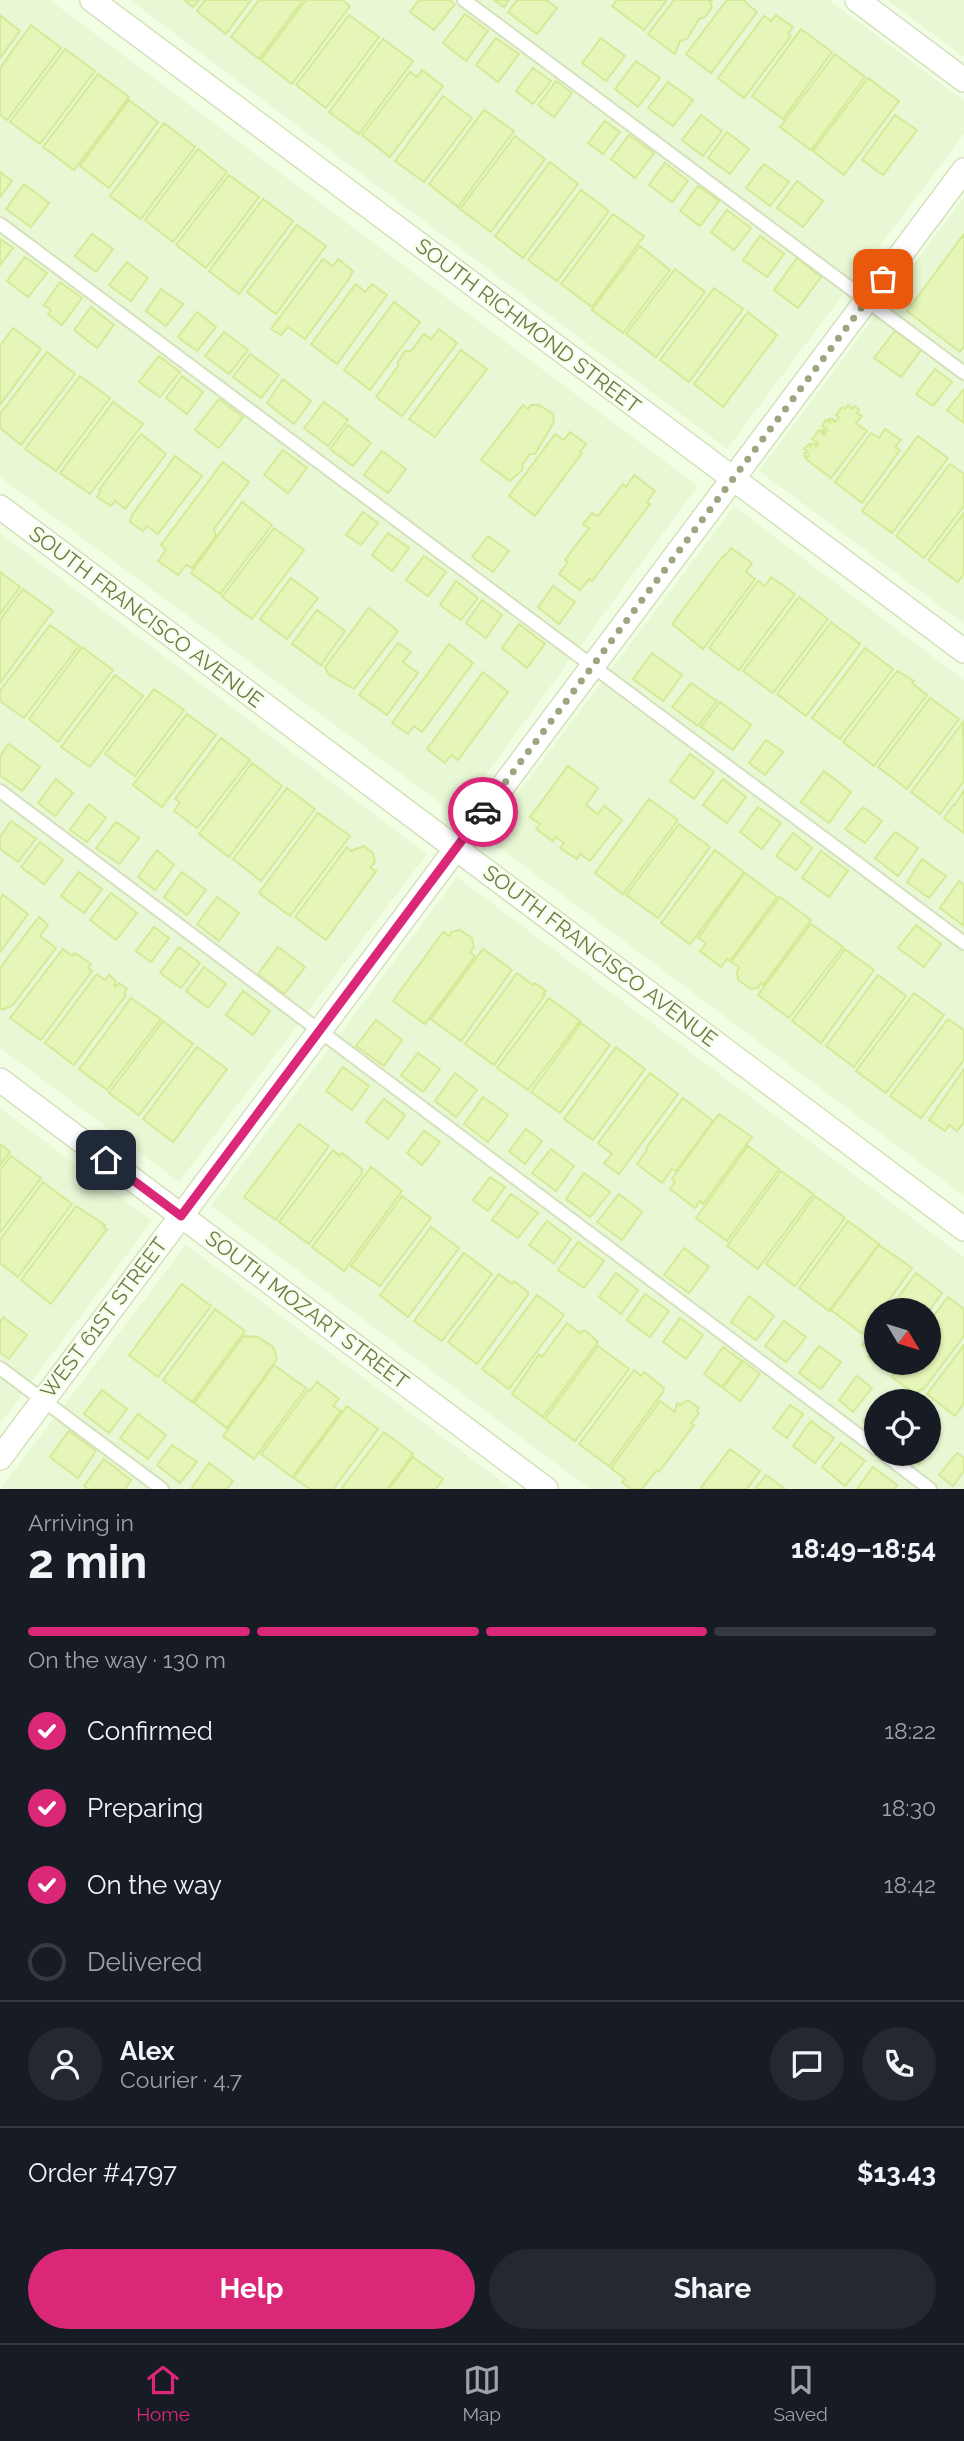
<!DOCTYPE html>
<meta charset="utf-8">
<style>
:root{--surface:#171b24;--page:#242831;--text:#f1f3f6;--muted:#9ea1a6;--line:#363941;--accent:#db2777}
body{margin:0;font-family:Raleway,sans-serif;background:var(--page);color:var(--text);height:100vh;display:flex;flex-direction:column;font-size:26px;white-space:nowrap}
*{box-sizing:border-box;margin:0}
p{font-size:23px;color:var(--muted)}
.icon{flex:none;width:38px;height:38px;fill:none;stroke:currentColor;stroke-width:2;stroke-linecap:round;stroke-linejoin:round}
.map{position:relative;height:1489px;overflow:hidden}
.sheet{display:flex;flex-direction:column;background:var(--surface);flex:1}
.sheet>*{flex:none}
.needle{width:46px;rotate:128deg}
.controls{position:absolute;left:864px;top:1298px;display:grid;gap:14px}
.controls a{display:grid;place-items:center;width:77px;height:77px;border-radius:50%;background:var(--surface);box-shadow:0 2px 5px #0004;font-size:35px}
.pin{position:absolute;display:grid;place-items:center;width:60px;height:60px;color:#fff;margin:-30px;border-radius:14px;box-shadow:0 4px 10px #0006}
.courier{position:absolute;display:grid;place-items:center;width:70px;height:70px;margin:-35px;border:5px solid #db2777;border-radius:50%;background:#fff;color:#222;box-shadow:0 2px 9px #0007}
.summary em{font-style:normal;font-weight:700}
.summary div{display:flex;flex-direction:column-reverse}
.summary{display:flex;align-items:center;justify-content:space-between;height:119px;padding:0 28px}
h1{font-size:46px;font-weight:700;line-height:52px}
.bar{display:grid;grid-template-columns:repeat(4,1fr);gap:10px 7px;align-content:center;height:84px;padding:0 28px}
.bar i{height:9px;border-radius:5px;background:var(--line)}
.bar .on{background:var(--accent)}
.bar p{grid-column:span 4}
.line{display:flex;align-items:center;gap:18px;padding:0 28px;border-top:2px solid var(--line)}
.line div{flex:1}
.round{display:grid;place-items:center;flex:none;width:74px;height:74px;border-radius:37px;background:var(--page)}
ol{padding:0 28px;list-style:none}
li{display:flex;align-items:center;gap:21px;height:77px}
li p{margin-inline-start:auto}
li .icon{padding:7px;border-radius:50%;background:var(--accent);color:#fff;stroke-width:4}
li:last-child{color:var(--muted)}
li i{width:38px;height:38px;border:4px solid var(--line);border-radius:50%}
.button{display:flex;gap:14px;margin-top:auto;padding:14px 28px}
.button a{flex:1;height:80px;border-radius:42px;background:var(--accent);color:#fff;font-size:28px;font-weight:700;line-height:80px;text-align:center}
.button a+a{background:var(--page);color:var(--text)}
.menu{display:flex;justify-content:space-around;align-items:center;height:98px;border-top:2px solid var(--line);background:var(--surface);font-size:19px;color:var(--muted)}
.menu a{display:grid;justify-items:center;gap:4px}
.menu .on{color:var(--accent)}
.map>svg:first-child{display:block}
</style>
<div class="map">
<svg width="964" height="1489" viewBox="0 0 964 1489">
<rect width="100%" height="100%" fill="#f1fee3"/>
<!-- residential -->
<path fill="#e9f8d4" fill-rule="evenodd" d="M0,0H50L698,486L456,815L0,477Z
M130,0H829L964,101V134L727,449Z
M887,0H964V57Z
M964,197V624L759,471Z
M734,506L964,680V1196L485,837Z
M0,533L427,854L179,1182L0,1048Z
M457,877L964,1257V1489H590L211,1206ZM877,1311H929V1363H877ZM877,1402H929V1454H877Z
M0,1108L152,1221L0,1424Z
M186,1245L512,1489H0Z"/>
<!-- building -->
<path fill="#e5f6b8" stroke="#d5ea97" stroke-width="2" d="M184,0H199L193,7Z
M205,0H251L226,34L197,11Z
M259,0H303L259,59L231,37Z
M306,0H342L350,6L292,84L261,60Z
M419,0H449L455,4L434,30L410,12Z
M494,0H509L504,7Z
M517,0H546L557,8L537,34L508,12Z
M617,0H667L644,30L612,6Z
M674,0H712L710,2L712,7L705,17L699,19L687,39L680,41L675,54L648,34Z
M727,0H745L746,3L757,12L711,73L686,54Z
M465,14L488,31L466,61L443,43Z
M0,15L20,31L0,58Z
M349,15L379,37L326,108L296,85Z
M776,15L793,27L788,34L791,36L744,98L718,78L764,16L771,21Z
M31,25L61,48L7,120L0,115V68Z
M801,29L832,52L783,119L752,96Z
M496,38L519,54L498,82L476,65Z
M601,38L625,56L606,81L582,63Z
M383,39L413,61L359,134L329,112Z
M65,49L95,71L40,144L10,122Z
M835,54L865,77L811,150L780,127Z
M636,61L660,78L638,107L615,89Z
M533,68L551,81L533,104L516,91Z
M422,70L443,86L390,157L362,135L410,72L417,77Z
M98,74L129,97L74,170L43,147Z
M868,78L899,101L844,175L813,151Z
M556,81L572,93L554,117L538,105Z
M668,82L693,100L673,126L648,108Z
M443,96L472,118L424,182L395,161Z
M129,100L158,122L109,188L80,166Z
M484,110L514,131L458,207L429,184Z
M701,115L722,131L703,156L682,140Z
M895,115L917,130L883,175L862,160Z
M605,121L620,132L603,154L588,143Z
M164,123L195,147L141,219L110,196Z
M727,132L749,149L730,174L708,158Z
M629,135L654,153L635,178L611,159Z
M515,136L545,159L491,232L460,209Z
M198,149L227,172L173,242L145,220Z
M550,162L578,184L523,258L495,236Z
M665,163L688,181L672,202L649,185Z
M764,164L789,182L770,206L746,188Z
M0,172L12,181L0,197Z
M229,175L259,197L206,268L176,245Z
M797,181L823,201L803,227L777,208Z
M24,184L49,203L31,227L6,209Z
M698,186L719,201L700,226L680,211Z
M581,190L609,211L557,281L528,260Z
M263,199L293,221L239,294L209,271Z
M727,210L751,228L734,250L711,232Z
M613,214L644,236L592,307L561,284Z
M297,225L326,246L276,314L247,292Z
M92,234L113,249L96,272L75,256Z
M964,234V346L960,352L907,311Z
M760,236L784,254L767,277L743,260Z
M0,239L13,248L0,265Z
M640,246L670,270L623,333L592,310Z
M25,257L47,273L28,297L7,281Z
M797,258L821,277L798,308L774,290Z
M323,259L333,266L338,259L353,271L349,279L305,339L288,327L281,335L271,329Z
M127,262L148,278L131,301L109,285Z
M675,269L705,292L656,357L626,334Z
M60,282L82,298L62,325L48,314L51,310L44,305Z
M356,284L365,292L372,284L387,295L337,364L311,344Z
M714,288L743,309L689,382L660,360Z
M161,289L183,304L166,326L146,311Z
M394,302L420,322L370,390L344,370Z
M91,307L114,325L97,348L74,330Z
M197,312L216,327L197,351L178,337Z
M748,312L777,335L723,407L694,384Z
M13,328L41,349L0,405V346Z
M439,329L457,343L402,416L376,397L398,366V362L405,351H411L424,334L431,339Z
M895,331L921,350L901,377L874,358Z
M224,332L248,350L229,374L205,356Z
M461,350L487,369L435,437L409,419Z
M47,352L75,374L21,445L0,428V414Z
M250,354L279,375L261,398L233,377Z
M159,356L180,372L160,397L139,382Z
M935,369L952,382L933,406L916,394Z
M80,376L110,398L56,471L25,449Z
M182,376L203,392L187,414L166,398Z
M283,379L311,401L294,424L267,403Z
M964,389V423L947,410Z
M219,399L243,417L219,448L195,430Z
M113,402L143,424L90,494L60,473Z
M324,402L348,420L328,446L304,428Z
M523,405L528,409L531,405H539L553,414L554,422L535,454H530L522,465L523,469L510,481L481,460Z
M848,405L852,409L854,406L859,410L857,413L862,416L856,423L867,431L831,478L806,459L808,456L805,457L804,453L808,452L804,449L808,445L811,447L810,444H815L816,447L818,443L812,439L819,430L824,435L827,431L823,432L822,430L826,428L822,426L826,420L830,422L829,419H833L834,422L837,420L839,417L836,415L842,407L845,409Z
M348,425L371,443L353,466L330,449Z
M885,429L901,440L895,447L900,450L862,503L835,482L871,433L879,438Z
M570,432L586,444L580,452L582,453L535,516L509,496L555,434L564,440Z
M141,434L166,454L125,509L115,501L111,506L97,497L101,491L99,490Z
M918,436L948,458L892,533L862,511Z
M283,450L307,468L288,493L264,475Z
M382,451L406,469L388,493L364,475Z
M175,456L202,476L158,534L147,526L143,531L130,522L132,515Z
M223,462L249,482L214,529L216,536L192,568L186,565L178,575L158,561L166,550L161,545Z
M950,464L964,474V506L924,558L896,536Z
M634,475L655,491L647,502L650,504L592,581L589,579L580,590L559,574L568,562L565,560L589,528L583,524L592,513L598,516L623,484L626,487Z
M242,502L272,525L220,594L191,573Z
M363,512L378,523L361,545L346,535Z
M964,513V574L958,582L928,560Z
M274,528L304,550L252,619L222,597Z
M388,533L409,548L392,571L372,555Z
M488,536L509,551L493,572L472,557Z
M731,548L752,563L746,572L755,579L703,649L672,624L723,556L724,557Z
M424,556L446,572L428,596L406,580Z
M0,572L20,587L0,614Z
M771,577L795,594L739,670L709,648L758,581L765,586Z
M291,578L318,598L287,639L260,619Z
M456,581L478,598L461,620L440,605Z
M553,586L575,602L559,624L538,607Z
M23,589L53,611L0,683V620Z
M799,597L828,619L773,693L743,671Z
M482,600L502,615L486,638L466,623Z
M369,608L398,631L354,689L328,674L325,667Z
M317,610L345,631L321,665L292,644Z
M831,622L860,644L806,716L777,694Z
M519,624L545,644L527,668L502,648Z
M50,625L79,646L24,718L0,701V691Z
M398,643L411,652L403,662L418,673L387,715L359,695Z
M449,644L473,663L422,732L414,726L408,734L392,723Z
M82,647L113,670L58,742L29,719Z
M865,648L893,669L840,739L812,718Z
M652,653L682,675L663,701L633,679Z
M897,671L914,681L912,683L927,695L874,766L843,742Z
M483,672L508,692L458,760L451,755L445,763L427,749Z
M115,675L143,696L90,767L61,747Z
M691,683L717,701L698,726L672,707Z
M154,689L184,710L135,776L105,754Z
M930,698L959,719L907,789L878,767Z
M720,702L751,725L733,750L701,727Z
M187,714L216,735L162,807L133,785Z
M963,722L964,781L940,814L911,792Z
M221,738L250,760L197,828L174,811L180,802L175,799Z
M766,740L783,752L765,775L749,763Z
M9,744L40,767L22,791L0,775V756Z
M690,754L714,772L694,799L670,781Z
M252,763L282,786L229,857L199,834Z
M568,766L598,788L586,805L598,814L604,806L622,820L590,861L580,854L577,859L560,848L564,843L556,837L553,841L536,829L540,824L530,817Z
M824,771L851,792L829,823L801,802Z
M56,779L73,793L55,816L38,803Z
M723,779L746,797L727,823L703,805Z
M287,788L315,809L261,881L233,859Z
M964,790V833L944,818L954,804L955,805Z
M649,799L678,820L623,894L595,873Z
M89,804L106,818L87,842L70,830Z
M758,807L781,823L762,849L740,832Z
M863,807L882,821L865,843L845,829Z
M318,813L350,836L290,916L259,893Z
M11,821L36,839L18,862L0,849V837Z
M116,822L139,838L119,864L96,848Z
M679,824L710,847L658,918L626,895Z
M895,832L918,848L898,876L875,858Z
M793,833L812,848L796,870L776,856Z
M40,842L63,860L44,884L21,867Z
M364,846L373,853L375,862L370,868L376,871L326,940L295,917L347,847L351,851Z
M157,850L174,865L155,890L138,877Z
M715,850L744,872L690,944L661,923Z
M821,851L848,871L829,897L802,878Z
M922,859L946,876L929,898L907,882Z
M79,872L102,889L84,913L61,896Z
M182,872L206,890L187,915L164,897Z
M745,873L777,897L730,961L727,959L721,967L700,951L706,943L698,938Z
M959,881L964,885V926L940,908Z
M111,893L137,913L116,940L90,920Z
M3,895L28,914L0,952V899Z
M217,897L239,913L219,941L197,924Z
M780,897L811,920L763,985L761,983L758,988L751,989L738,980L737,972L739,967L731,962Z
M39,917L48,925L40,936L56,948L13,1005L3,1010L0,1008V968Z
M811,924L843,947L789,1018L758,995Z
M916,925L941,944L924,967L898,948Z
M154,927L169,938L151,962L136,951Z
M460,930L472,938L474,947L470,952L475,956L425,1024L393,1001L443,932L450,936L451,932Z
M179,947L200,963L181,988L160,973Z
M278,947L305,967L284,994L258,974Z
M63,949L72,956L75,953L91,964L88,968L92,971L41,1040L10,1018Z
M483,949L512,970L461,1041L431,1019Z
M845,949L874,970L821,1043L792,1021Z
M204,967L226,984L208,1008L186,991Z
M517,973L533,985L535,983L546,991L543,994L545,995L494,1065L465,1044Z
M97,974L105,980L109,975L116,981L114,985L115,987L119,983L127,989L124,993L126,995L74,1065L45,1043Z
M878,975L906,996L854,1067L826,1046Z
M243,991L270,1011L253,1035L226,1015Z
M914,993L944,1015L886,1093L856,1071Z
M131,998L161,1019L107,1090L79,1069Z
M549,998L580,1021L528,1090L497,1068Z
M948,1019L964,1030V1060L921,1118L890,1096Z
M376,1020L402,1040L384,1066L356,1046Z
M163,1021L193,1044L139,1115L109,1093Z
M581,1023L610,1045L560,1113L531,1092Z
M197,1047L227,1069L173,1142L143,1119Z
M616,1047L645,1069L593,1140L564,1119Z
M418,1053L440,1069L423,1092L401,1075Z
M343,1067L369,1086L352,1110L326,1091Z
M964,1069V1122L957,1131L949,1125L945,1131L929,1120Z
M455,1073L477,1090L456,1117L435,1101Z
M650,1073L678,1094L619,1174L604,1163L612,1154L598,1143Z
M483,1097L508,1115L488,1142L464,1124Z
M683,1098L713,1121L676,1171L672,1169L662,1183L637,1164L647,1150L646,1148Z
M384,1099L405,1115L388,1139L366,1122Z
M719,1114L752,1137L703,1204L700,1201L695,1208L670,1189L675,1182L672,1179Z
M299,1124L329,1146L276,1220L244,1197Z
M526,1129L542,1141L525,1164L509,1151Z
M424,1131L440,1142L422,1165L407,1153Z
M0,1144L10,1152L0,1165Z
M748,1146L779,1169L727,1241L696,1218Z
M551,1149L574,1166L556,1191L532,1173Z
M333,1150L340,1156L342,1153L362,1169V1173L309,1244L279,1222Z
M11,1156L41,1178L0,1233V1170Z
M371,1167L402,1191L344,1271L312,1247Z
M781,1171L813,1194L758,1269L727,1246Z
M584,1173L610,1192L590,1217L566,1199Z
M490,1177L505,1187L488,1211L473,1200Z
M43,1182L72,1204L18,1277L0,1263V1240Z
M511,1194L538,1213L518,1238L492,1220Z
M619,1194L642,1212L622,1240L597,1222Z
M402,1196L431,1218L380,1286L351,1266Z
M815,1196L845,1218L795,1286L766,1264Z
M76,1206L105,1225L103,1227L107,1229L51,1304L21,1280Z
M547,1221L571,1239L554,1263L529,1245Z
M848,1221L879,1244L829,1311L799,1288Z
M431,1227L459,1248L408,1317L380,1295Z
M578,1242L604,1261L584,1288L558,1270Z
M879,1245L912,1268L881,1311H877V1316L863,1334L831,1310Z
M684,1248L709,1267L689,1293L664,1275Z
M464,1253L492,1274L442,1341L414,1321Z
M616,1273L638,1290L621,1314L599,1297Z
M916,1273L942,1293L929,1311H888Z
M499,1274L512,1284L514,1281L528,1292V1295L477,1364L448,1342Z
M182,1284L211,1306L158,1377L129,1355Z
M645,1294L669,1311L650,1337L627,1320Z
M537,1295L564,1315L509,1389L482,1369Z
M749,1296L774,1316L756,1340L731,1322Z
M948,1297L964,1309V1336L923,1390L921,1389L916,1395L892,1377L896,1372L894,1369L898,1363H929V1322Z
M215,1309L245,1331L192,1402L163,1380Z
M3,1317L27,1335L9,1359L0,1353V1322Z
M680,1318L703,1335L686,1359L663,1342Z
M784,1321L806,1337L786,1362L765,1346Z
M567,1323L580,1333L585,1330L598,1342L543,1417L512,1394L539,1354L542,1357Z
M877,1325V1358L874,1362L868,1357L872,1353L862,1345Z
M244,1336L258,1337L273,1347L277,1359L227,1428L194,1403Z
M964,1345V1403L955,1416L927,1394Z
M598,1346L629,1369L575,1441L545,1419Z
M819,1346L841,1362L821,1389L799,1373Z
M723,1347L742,1361L722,1387L704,1374Z
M743,1361L760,1374L740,1401L723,1388Z
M274,1365L306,1388L254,1459L223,1436Z
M634,1370L641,1376L644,1372L664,1388L663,1392L609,1466L579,1444Z
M857,1376L872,1388L853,1412L839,1400Z
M317,1382L339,1399L333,1406L341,1411L292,1477L261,1454L308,1390L310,1391Z
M102,1390L127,1409L109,1433L84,1414Z
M688,1400L699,1408L697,1411L699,1413L691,1423L694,1425L659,1472L657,1470L642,1489H631L622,1482L625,1479L611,1468L660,1401L675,1412L677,1403L680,1405Z
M877,1404V1431L864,1421Z
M790,1405L803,1414L787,1438L773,1428Z
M347,1406L378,1429L333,1489H310L294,1478Z
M138,1414L166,1435L148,1459L120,1438Z
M811,1421L834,1438L815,1463L793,1446Z
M69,1431L96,1451L78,1478L50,1457Z
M384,1432L413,1454L387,1489H341Z
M929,1435L936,1440L929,1450Z
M841,1443L865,1461L845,1486L822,1467Z
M172,1445L197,1462L180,1483L157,1465Z
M730,1449L760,1471L747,1489H700Z
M957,1453L964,1458V1471L953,1486L939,1475Z
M906,1454H926L919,1464Z
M413,1457L443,1479L436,1489H389Z
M104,1459L131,1480L125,1489H88L84,1486Z
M209,1463L233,1481L227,1489H191Z
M873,1467L897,1485L895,1489H857Z
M766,1475L785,1489H755Z"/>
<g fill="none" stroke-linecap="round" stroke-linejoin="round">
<!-- service casing -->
<g stroke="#d4e1bb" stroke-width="16">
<path id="service" d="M464,0L964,373
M0,224L964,943
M0,791L877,1449
M0,1368L162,1489
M884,1454L930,1489"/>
</g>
<!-- minor casing -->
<g stroke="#d4e1bb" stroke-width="26">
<path id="minor" d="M92,0L964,651
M857,0L964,80
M0,507L964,1229
M0,1080L546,1489
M0,1458L964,170"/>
</g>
<!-- service -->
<use href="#service" stroke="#fff" stroke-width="12"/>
<!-- minor -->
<use href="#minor" stroke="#fff" stroke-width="23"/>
</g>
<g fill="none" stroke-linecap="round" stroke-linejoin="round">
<!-- done -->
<path stroke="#9ba77e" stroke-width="7" stroke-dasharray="0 12.6" d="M483,812L883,279"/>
<!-- route -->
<path stroke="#db2777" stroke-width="9" d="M106,1160L181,1216L483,812"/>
</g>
<g text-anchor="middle" stroke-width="5" stroke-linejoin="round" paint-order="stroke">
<!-- street labels -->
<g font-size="21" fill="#6d7847" stroke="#f6ffeb">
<text transform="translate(528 326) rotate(37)" y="7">SOUTH RICHMOND STREET</text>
<text transform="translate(146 617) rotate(37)" y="7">SOUTH FRANCISCO AVENUE</text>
<text transform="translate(600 956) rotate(37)" y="7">SOUTH FRANCISCO AVENUE</text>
<text transform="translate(307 1310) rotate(37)" y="7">SOUTH MOZART STREET</text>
<text transform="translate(104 1318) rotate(-53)" y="7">WEST 61ST STREET</text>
</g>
</g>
</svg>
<div class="controls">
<a><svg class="needle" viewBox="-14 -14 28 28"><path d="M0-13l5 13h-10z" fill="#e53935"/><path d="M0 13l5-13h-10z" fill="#9ea1a6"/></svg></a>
<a><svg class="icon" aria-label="locate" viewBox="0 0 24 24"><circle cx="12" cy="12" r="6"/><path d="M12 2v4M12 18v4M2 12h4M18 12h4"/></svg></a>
</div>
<div class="pin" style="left:883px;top:279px;background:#ea580c"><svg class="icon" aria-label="bag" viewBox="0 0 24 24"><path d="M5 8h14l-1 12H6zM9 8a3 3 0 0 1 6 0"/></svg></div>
<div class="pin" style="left:106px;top:1160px;background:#1f2937"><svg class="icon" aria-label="home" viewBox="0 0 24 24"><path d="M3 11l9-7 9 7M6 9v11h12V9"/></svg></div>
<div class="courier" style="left:483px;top:812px"><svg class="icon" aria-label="car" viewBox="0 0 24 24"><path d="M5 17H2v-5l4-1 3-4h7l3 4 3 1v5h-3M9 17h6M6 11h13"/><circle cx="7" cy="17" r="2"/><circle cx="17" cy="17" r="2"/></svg></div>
</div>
<section class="sheet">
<div class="summary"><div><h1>2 min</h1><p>Arriving in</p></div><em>18:49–18:54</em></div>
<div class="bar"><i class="on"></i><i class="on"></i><i class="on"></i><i></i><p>On the way · 130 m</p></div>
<ol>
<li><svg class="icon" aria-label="check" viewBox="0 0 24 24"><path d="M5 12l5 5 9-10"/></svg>Confirmed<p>18:22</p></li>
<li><svg class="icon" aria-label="check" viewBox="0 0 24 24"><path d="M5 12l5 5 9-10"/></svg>Preparing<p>18:30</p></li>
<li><svg class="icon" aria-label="check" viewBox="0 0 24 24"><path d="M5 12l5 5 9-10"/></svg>On the way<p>18:42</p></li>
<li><i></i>Delivered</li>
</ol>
<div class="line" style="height:126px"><a class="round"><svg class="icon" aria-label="person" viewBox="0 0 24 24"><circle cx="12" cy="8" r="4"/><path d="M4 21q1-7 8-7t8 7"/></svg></a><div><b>Alex</b><p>Courier · 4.7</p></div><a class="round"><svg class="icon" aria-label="chat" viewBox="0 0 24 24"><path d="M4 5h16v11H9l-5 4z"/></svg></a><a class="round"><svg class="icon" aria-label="phone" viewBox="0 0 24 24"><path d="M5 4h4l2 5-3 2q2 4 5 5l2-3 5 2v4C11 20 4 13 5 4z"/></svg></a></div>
<div class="line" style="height:91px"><div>Order #4797</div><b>$13.43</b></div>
<div class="button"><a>Help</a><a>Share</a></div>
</section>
<nav class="menu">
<a class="on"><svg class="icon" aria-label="home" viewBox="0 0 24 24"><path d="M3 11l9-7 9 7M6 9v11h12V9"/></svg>Home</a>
<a><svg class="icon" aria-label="map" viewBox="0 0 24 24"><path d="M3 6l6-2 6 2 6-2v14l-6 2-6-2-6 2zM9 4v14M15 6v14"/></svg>Map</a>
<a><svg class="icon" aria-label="saved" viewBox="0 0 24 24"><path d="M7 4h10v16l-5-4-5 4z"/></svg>Saved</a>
</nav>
